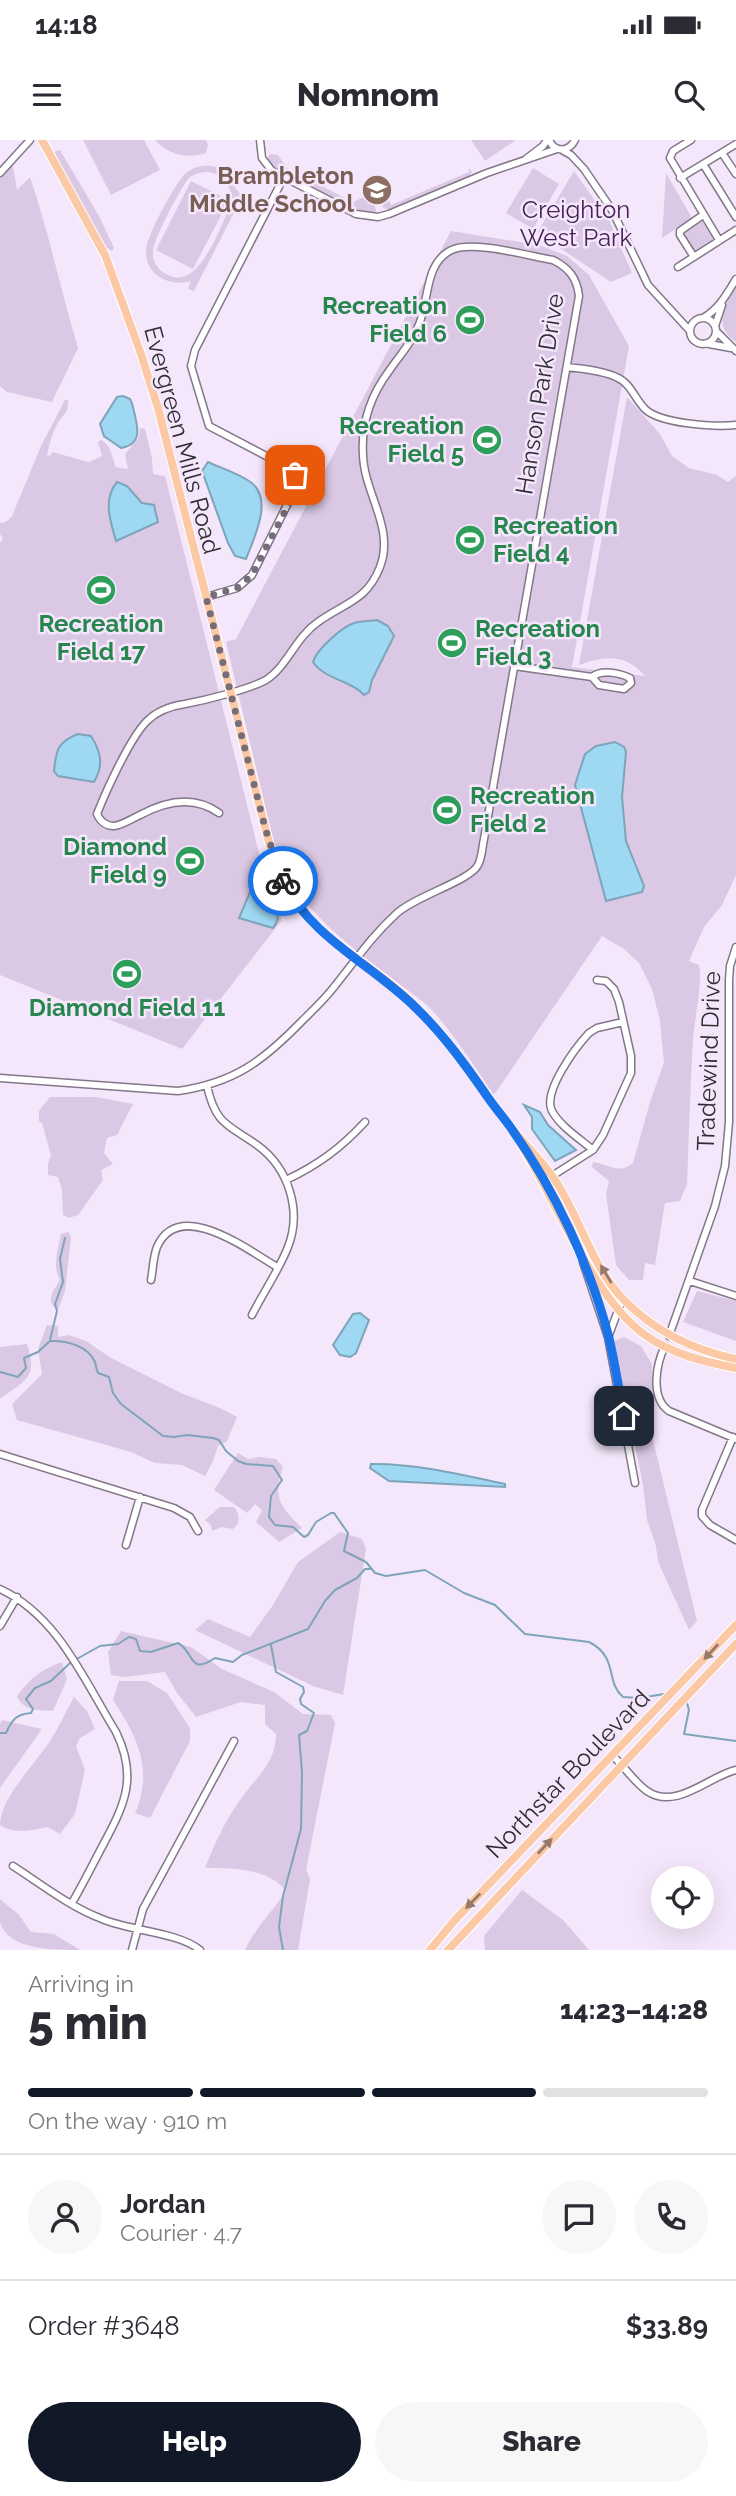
<!DOCTYPE html>
<meta charset="utf-8">
<style>
:root{--surface:#fff;--page:#f7f7f7;--text:#2b2b33;--muted:#7c7c81;--line:#e1e1e2;--accent:#111827}
body{margin:0;font-family:Raleway,sans-serif;background:var(--page);color:var(--text);height:100vh;display:flex;flex-direction:column;font-size:26px;white-space:nowrap}
*{box-sizing:border-box;margin:0}
p{font-size:23px;color:var(--muted)}
.icon{flex:none;width:38px;height:38px;fill:none;stroke:currentColor;stroke-width:2;stroke-linecap:round;stroke-linejoin:round}
.map{position:relative;height:1810px;overflow:hidden}
.sheet{display:flex;flex-direction:column;background:var(--surface);flex:1}
.sheet>*{flex:none}
.tools{position:absolute;left:651px;top:1726px;display:grid;gap:14px}
.tools a{display:grid;place-items:center;width:63px;height:63px;border-radius:50%;background:var(--surface);box-shadow:0 7px 28px #0002;font-size:35px}
.pin{position:absolute;display:grid;place-items:center;width:60px;height:60px;color:#fff;margin:-30px;border-radius:14px;box-shadow:0 4px 10px #0006}
.courier{position:absolute;display:grid;place-items:center;width:70px;height:70px;margin:-35px;border:5px solid #1a73e8;border-radius:50%;background:#fff;color:#222;box-shadow:0 2px 9px #0007}
.overview em{font-style:normal;font-weight:800}
.overview div{display:flex;flex-direction:column-reverse}
.overview{display:flex;align-items:center;justify-content:space-between;height:119px;padding:0 28px}
h1{font-size:46px;font-weight:800;line-height:52px}
.bar{display:grid;grid-template-columns:repeat(4,1fr);gap:10px 7px;align-content:center;height:84px;padding:0 28px}
.bar i{height:9px;border-radius:5px;background:var(--line)}
.bar .on{background:var(--accent)}
.bar p{grid-column:span 4}
.line{display:flex;align-items:center;gap:18px;padding:0 28px;border-top:2px solid var(--line)}
.line div{flex:1}
.round{display:grid;place-items:center;flex:none;width:74px;height:74px;border-radius:37px;background:var(--page)}
.action{display:flex;gap:14px;margin-top:auto;padding:14px 28px}
.action a{flex:1;height:80px;border-radius:42px;background:var(--accent);color:#fff;font-size:28px;font-weight:800;line-height:80px;text-align:center}
.action a+a{background:var(--page);color:var(--text)}
.status{display:flex;justify-content:space-between;align-items:center;height:49px;padding:0 35px;background:var(--surface);direction:ltr}
.status svg{height:19px;fill:currentColor}
header{display:flex;justify-content:space-between;align-items:center;height:91px;padding:0 28px;background:var(--surface);font-size:32px;font-weight:800}
.map>svg:first-child{display:block}
</style>
<div class="status"><b>14:18</b><svg viewBox="0 0 49 12"><path d="M0 12V9h3v3zM5 12V6h3v6zM10 12V3h3v9zM15 12V0h3v12zM26 1h20v11H26zM47 4h2v5h-2z"/></svg></div>
<header><svg class="icon" aria-label="menu" viewBox="0 0 24 24"><path d="M4 6h16M4 12h16M4 18h16"/></svg>Nomnom<svg class="icon" aria-label="search" viewBox="0 0 24 24"><circle cx="10" cy="10" r="6"/><path d="M15 15l6 6"/></svg></header>
<div class="map">
<svg width="736" height="1810" viewBox="0 0 736 1810">
<rect width="100%" height="100%" fill="#f5e7fb"/>
<!-- green -->
<path fill="#dbc8e4" fill-rule="evenodd" d="M83,0H144L160,30L111,55Z
M155,0H206L208,5L206,13C186,19 169,15 155,0Z
M471,0H516L485,21Z
M60,10L99,76L114,108L112,111L105,107L62,31L54,12Z
M270,14L278,15L287,28L353,62L366,56L370,46L376,71L372,74L354,70L274,28L267,19Z
M13,26L17,50L30,37C49,93 61,151 78,208L52,262L7,252L0,246V37Z
M212,26C237,34 229,47 243,55L194,151L188,149L191,141C170,147 145,136 146,110C147,95 175,43 186,33C193,27 202,25 212,26ZM210,32C227,37 234,50 230,67C219,89 198,153 166,134C158,130 152,121 153,111C153,101 182,45 189,38C195,33 202,32 210,32Z
M469,28L472,32L469,36L390,70L383,68L380,53L382,50L385,53L382,55L385,62L389,61L391,65L469,32Z
M533,28L559,44L533,89L506,73Z
M574,31L610,82L632,133L611,142L537,93Z
M666,33L692,78L662,98Z
M191,41L229,60L193,129L156,110Z
M702,81L714,99L713,102L695,112L683,97V94Z
M451,91L539,105L567,116L589,135L629,206L572,527L645,536C625,513 606,516 579,525L627,257L660,294L672,316L689,328L717,335L728,342L736,336V735L722,765L704,787L689,821L699,825C703,840 694,883 693,901C690,949 689,997 687,1044L680,1061L665,1063L655,1125L645,1123L643,1140H629L616,1125L606,1054L609,1041L592,1027L593,1022C608,1024 620,1035 633,1023L650,962L664,923L660,881L652,849L639,823L624,809L602,796L494,955C474,926 455,895 431,869C419,857 402,847 389,836C341,799 304,772 277,716L226,502L236,499Z
M736,148V202C713,186 723,167 736,148Z
M65,260H68C69,271 65,273 59,281C53,290 49,305 47,315L50,316L52,312L89,322L102,316L98,302L101,300C111,304 112,318 116,327L128,329L125,314L138,299L140,288L145,289L152,318L153,334L165,336L265,737L281,774V781L182,909L0,835V403L3,399L0,394V383L6,382L12,376L41,306Z
M50,957H96L133,964L117,995L107,998L104,1013L113,1024L101,1030L103,1040L78,1075L69,1078L63,1075L62,1050L58,1037L48,1035V1024L51,1015L42,983L39,981V971Z
M68,1092L71,1097L65,1151L58,1170C44,1161 54,1150 60,1140C52,1125 58,1110 61,1094Z
M697,1151L736,1161V1201L683,1182Z
M47,1185L58,1186V1197L69,1195L86,1201L111,1218L181,1253L220,1268L237,1277L227,1301L218,1306L213,1321L205,1336L182,1325L155,1323L131,1312L17,1280L12,1264L42,1234L38,1209Z
M624,1197L641,1206L652,1224L653,1300L697,1481L689,1490L659,1424L655,1402L647,1380L643,1345L614,1201Z
M27,1204C38,1238 26,1240 0,1259V1207Z
M238,1313L248,1319L259,1317L276,1319L283,1327C272,1358 281,1367 302,1388L279,1402L256,1382L262,1370L255,1364L247,1373L214,1350Z
M220,1367H234C240,1374 241,1383 233,1389L222,1387L212,1391L211,1385L205,1380Z
M340,1392L362,1399L366,1409L343,1555L313,1546L195,1490L208,1479L250,1497L273,1465L298,1422Z
M121,1491L191,1507L222,1529L274,1552L303,1574L331,1575L335,1583L306,1730L310,1739L298,1810H245C255,1788 273,1771 286,1751C269,1728 231,1728 205,1728C215,1703 225,1681 240,1660C256,1637 276,1623 276,1594L265,1584V1565L241,1562L196,1577L177,1553L165,1532L125,1537L111,1535L108,1512Z
M62,1522L67,1539L53,1571C37,1570 23,1571 17,1556C29,1539 42,1529 62,1522Z
M119,1541H147L167,1553L190,1588V1601L150,1678L135,1673C154,1630 137,1596 113,1560Z
M74,1557L87,1571L95,1589L80,1598L76,1606L85,1630L75,1674L60,1694L48,1687C32,1690 14,1695 0,1685C0,1658 36,1623 50,1601C59,1587 66,1571 74,1557Z
M2,1580L42,1589L0,1648V1584Z
M522,1750L563,1780L589,1810H485L484,1796Z
M0,1759L19,1775L31,1792L54,1794L80,1810C54,1810 7,1810 0,1782C0,1775 0,1766 0,1759Z"/>
<!-- water -->
<path fill="#9fd8f3" stroke="#7ea4ba" stroke-width="2" d="M123,256L130,259L132,263C136,282 146,304 121,308L104,296L100,284L117,257Z
M208,322C221,328 237,333 249,341C275,357 254,398 246,419L235,416L228,403L202,331Z
M117,342L127,346L142,363L154,365L158,382L116,401C111,383 102,360 117,342Z
M377,480L388,486L394,496L372,540L369,552L364,555C351,540 325,540 313,522C316,510 342,487 354,483C362,481 370,481 377,480Z
M78,594L91,596C101,612 104,625 94,642L58,636L54,631C56,611 57,602 78,594Z
M615,602L624,607L626,612L622,657L626,701L644,746L642,752L606,761L575,645L585,614L596,606Z
M254,727C269,740 287,771 273,788L239,778L256,738Z
M524,965L540,972L548,985L576,1010L555,1021L532,989V977Z
M360,1173L369,1180L356,1213L350,1217L340,1215L333,1205L353,1174Z
M371,1324C413,1323 464,1335 505,1344V1347L389,1341L370,1328Z"/>
<g fill="none" stroke-linecap="round" stroke-linejoin="round">
<!-- stream -->
<path stroke="#7ea4ba" stroke-width="2" d="M50,1200L57,1171L55,1164L63,1142L60,1119L65,1098
M0,1232L18,1237L26,1228L24,1218L38,1212L50,1201C66,1200 88,1206 95,1222C96,1225 96,1229 98,1233L109,1237L113,1253L121,1264L163,1296L174,1297L187,1295L213,1298L219,1300L226,1311L238,1321L246,1324L273,1326L282,1340L271,1356L269,1377L275,1385L293,1387L304,1397L308,1395L316,1382L331,1373H334L348,1393L344,1411L366,1422L375,1433L386,1436L425,1430L464,1453L495,1465L525,1494L589,1502C619,1517 605,1542 623,1557L640,1558L664,1554
M271,1505L276,1532L303,1547L304,1552L300,1559L301,1564L314,1573L307,1591L299,1595L302,1632L301,1689L283,1756L279,1787L283,1810
M75,1520L100,1506L118,1504L129,1497L136,1499L140,1511L151,1512L178,1503C195,1512 188,1536 215,1518L233,1522L242,1515L308,1489L325,1461L335,1450L357,1438L365,1429H370
M686,1560L689,1570L684,1594L736,1601
M0,1593H6C12,1580 16,1574 31,1573L33,1569L26,1559L35,1548L51,1541L70,1523"/>
<!-- minor casing -->
<g stroke="#837789" stroke-width="9">
<path id="minor" d="M260,0L262,18L272,31L356,74L378,77L389,74L487,33L557,9
M549,0C555,13 569,12 575,0
M691,0L673,11L670,18L719,100
M562,10L571,15L584,29L612,70L648,145L690,191
M722,13L736,34
M526,19L543,6L547,0
M703,24L736,77
M0,33L30,0
M680,38L736,4
M694,117L680,95V91L703,75
M678,127L736,90
M703,178C719,169 727,154 736,139
M690 191a13 13 0 1 1 26 0a13 13 0 1 1-26 0Z
M715,186L722,165
M716,191L736,211
M709,204L731,208
M567,227C582,229 601,230 616,237C631,243 634,258 645,269C660,284 715,287 736,285
M206,457L237,448L252,435L297,345L295,335L287,327L209,286L191,226L195,210L284,37
M514,526L592,537L599,545L624,549L631,543L630,538C620,533 601,529 592,537
M0,938L178,951C234,943 263,921 301,882C312,871 324,860 334,847C355,821 371,797 396,774C415,756 470,741 478,725C482,718 482,708 484,699L579,156C577,138 569,128 553,120C529,116 475,101 454,109C423,121 430,162 418,187C411,204 399,216 389,231C371,255 361,284 363,315C364,353 395,388 380,427C367,461 344,463 318,482C295,498 287,527 266,540C247,550 206,560 185,564C171,566 157,571 147,581C130,598 106,651 97,674C100,681 106,686 114,686C123,685 133,678 140,675C166,661 194,655 219,673
M207,946C216,985 227,984 257,1005C289,1028 302,1071 288,1107C279,1130 263,1153 252,1175
M593,1010C580,999 560,986 552,971C542,952 576,907 589,893L597,888L623,882
M286,1040C318,1025 341,1008 365,982
M544,1041L593,1010L603,995L631,933V916L619,862L614,849L606,841L597,840
M583,1122L608,1197L635,1343
M151,1140C153,1130 153,1117 157,1107C179,1057 248,1110 277,1127
M690,1141L736,1156
M609,1195L620,1165L619,1156
M669,1196L715,1066L725,1026L729,982V840L730,826L736,807
M665,1206C656,1224 650,1258 669,1271L736,1299
M733,1297L702,1370V1376L710,1385L736,1400
M0,1314L174,1368L190,1377L198,1391
M126,1405L140,1357
M0,1449C58,1476 84,1540 116,1592C138,1637 125,1664 103,1705C93,1724 83,1744 72,1763
M0,1486L17,1457
M612,1615C624,1626 634,1642 647,1651C676,1671 709,1636 736,1630
M13,1726C41,1744 70,1767 102,1779C130,1791 178,1792 200,1810
M132,1810L143,1769L234,1601"/>
</g>
<!-- major casing -->
<g stroke="#fff" stroke-width="10">
<path id="major" d="M42,0L105,115L141,214L158,268L266,691C272,713 278,736 290,755C311,787 342,807 372,830C395,846 417,866 435,887C460,916 481,949 505,980C520,1000 539,1017 553,1037C580,1076 591,1127 625,1161C656,1192 693,1210 736,1219
M522,1006C556,1061 594,1159 645,1195C672,1214 704,1222 736,1228
M430,1810L454,1781L736,1485
M448,1810L736,1504"/>
</g>
<!-- minor -->
<use href="#minor" stroke="#fff" stroke-width="6"/>
<!-- major -->
<use href="#major" stroke="#fcc9a7" stroke-width="8"/>
</g>
<!-- one-way arrows -->
<defs><path id="oneway-solid" d="M-6-.8H1V-3.2L6.5 0L1 3.2V.8H-6Z" transform="scale(1.75)"/></defs>
<g fill="#967a6e">
<use href="#oneway-solid" transform="translate(606 1134) rotate(-121)"/>
<use href="#oneway-solid" transform="translate(711 1512) rotate(133)"/>
<use href="#oneway-solid" transform="translate(545 1706) rotate(-47)"/>
<use href="#oneway-solid" transform="translate(473 1761) rotate(134)"/>
</g>
<g fill="none" stroke-linecap="round" stroke-linejoin="round">
<!-- done -->
<path stroke="#766d7a" stroke-width="7" stroke-dasharray="0 12.6" d="M283,741L266,691L206,457L237,448L252,435L295,352V335"/>
<!-- route -->
<path stroke="#1a73e8" stroke-width="9" d="M283,741C311,798 373,825 416,868C444,895 467,927 489,959C496,969 504,978 511,988C555,1050 590,1125 609,1198C615,1224 619,1250 624,1276"/>
</g>
<!-- icons -->
<defs>
<g id="school-disc" transform="scale(1.575)"><circle r="9.5" fill="#8d6e63" stroke="#f5e7fb"/><path d="M0-5L7-2L0 1L-7-2ZM-4 1L0 2.5L4 1V4Q0 6-4 4Z" fill="#fff"/></g>
<g id="stadium-disc" transform="scale(1.575)"><circle r="9.5" fill="#2e9e5b" stroke="#f5e7fb"/><path d="M0-5a6.5 5 0 1 0 0 10a6.5 5 0 1 0 0-10ZM-3.5-1.8h7v3.6h-7Z" fill="#fff"/></g>
</defs>
<g fill-rule="evenodd">
<use href="#school-disc" x="377" y="50"/>
<use href="#stadium-disc" x="470" y="180"/>
<use href="#stadium-disc" x="487" y="300"/>
<use href="#stadium-disc" x="470" y="400"/>
<use href="#stadium-disc" x="101" y="450"/>
<use href="#stadium-disc" x="452" y="503"/>
<use href="#stadium-disc" x="447" y="670"/>
<use href="#stadium-disc" x="190" y="721"/>
<use href="#stadium-disc" x="127" y="834"/>
</g>
<g text-anchor="middle" stroke-width="5" stroke-linejoin="round" paint-order="stroke">
<!-- education labels -->
<g font-size="24" font-weight="bold" fill="#785e54" stroke="#f5e7fb" text-anchor="end">
<text x="354" y="44">Brambleton<tspan x="354" dy="28">Middle School</tspan></text>
</g>
<!-- park labels -->
<g font-size="24" fill="#472157" stroke="#f5e7fb">
<text x="576" y="78">Creighton<tspan x="576" dy="28">West Park</tspan></text>
</g>
<!-- leisure labels -->
<g font-size="24" font-weight="bold" fill="#27864d" stroke="#f5e7fb" text-anchor="end">
<text x="447" y="174">Recreation<tspan x="447" dy="28">Field 6</tspan></text>
<text x="464" y="294">Recreation<tspan x="464" dy="28">Field 5</tspan></text>
<text x="493" y="394" text-anchor="start">Recreation<tspan x="493" dy="28">Field 4</tspan></text>
<text x="101" y="492" text-anchor="middle">Recreation<tspan x="101" dy="28">Field 17</tspan></text>
<text x="475" y="497" text-anchor="start">Recreation<tspan x="475" dy="28">Field 3</tspan></text>
<text x="470" y="664" text-anchor="start">Recreation<tspan x="470" dy="28">Field 2</tspan></text>
<text x="167" y="715">Diamond<tspan x="167" dy="28">Field 9</tspan></text>
<text x="127" y="876" text-anchor="middle">Diamond Field 11</text>
</g>
<!-- street labels -->
<g font-size="24" fill="#312c34" stroke="#f5e7fb">
<text transform="translate(540 254) rotate(-81)" y="8">Hanson Park Drive</text>
<text transform="translate(182 300) rotate(75)" y="8">Evergreen Mills Road</text>
<text transform="translate(709 921) rotate(-88)" y="8">Tradewind Drive</text>
<text transform="translate(568 1634) rotate(-46)" y="8">Northstar Boulevard</text>
</g>
</g>
</svg>
<div class="tools">
<a><svg class="icon" aria-label="locate" viewBox="0 0 24 24"><circle cx="12" cy="12" r="6"/><path d="M12 2v4M12 18v4M2 12h4M18 12h4"/></svg></a>
</div>
<div class="pin" style="left:295px;top:335px;background:#ea580c"><svg class="icon" aria-label="bag" viewBox="0 0 24 24"><path d="M5 8h14l-1 12H6zM9 8a3 3 0 0 1 6 0"/></svg></div>
<div class="pin" style="left:624px;top:1276px;background:#1f2937"><svg class="icon" aria-label="home" viewBox="0 0 24 24"><path d="M3 11l9-7 9 7M6 9v11h12V9"/></svg></div>
<div class="courier" style="left:283px;top:741px"><svg class="icon" aria-label="bike" viewBox="0 0 24 24"><circle cx="6" cy="16" r="4"/><circle cx="18" cy="16" r="4"/><path d="M6 16l4-8h5l3 8M10 8l3 8H6M13 5h3"/></svg></div>
</div>
<section class="sheet">
<div class="overview"><div><h1>5 min</h1><p>Arriving in</p></div><em>14:23–14:28</em></div>
<div class="bar"><i class="on"></i><i class="on"></i><i class="on"></i><i></i><p>On the way · 910 m</p></div>
<div class="line" style="height:126px"><a class="round"><svg class="icon" aria-label="person" viewBox="0 0 24 24"><circle cx="12" cy="8" r="4"/><path d="M4 21q1-7 8-7t8 7"/></svg></a><div><b>Jordan</b><p>Courier · 4.7</p></div><a class="round"><svg class="icon" aria-label="chat" viewBox="0 0 24 24"><path d="M4 5h16v11H9l-5 4z"/></svg></a><a class="round"><svg class="icon" aria-label="phone" viewBox="0 0 24 24"><path d="M5 4h4l2 5-3 2q2 4 5 5l2-3 5 2v4C11 20 4 13 5 4z"/></svg></a></div>
<div class="line" style="height:91px"><div>Order #3648</div><b>$33.89</b></div>
<div class="action"><a>Help</a><a>Share</a></div>
</section>
